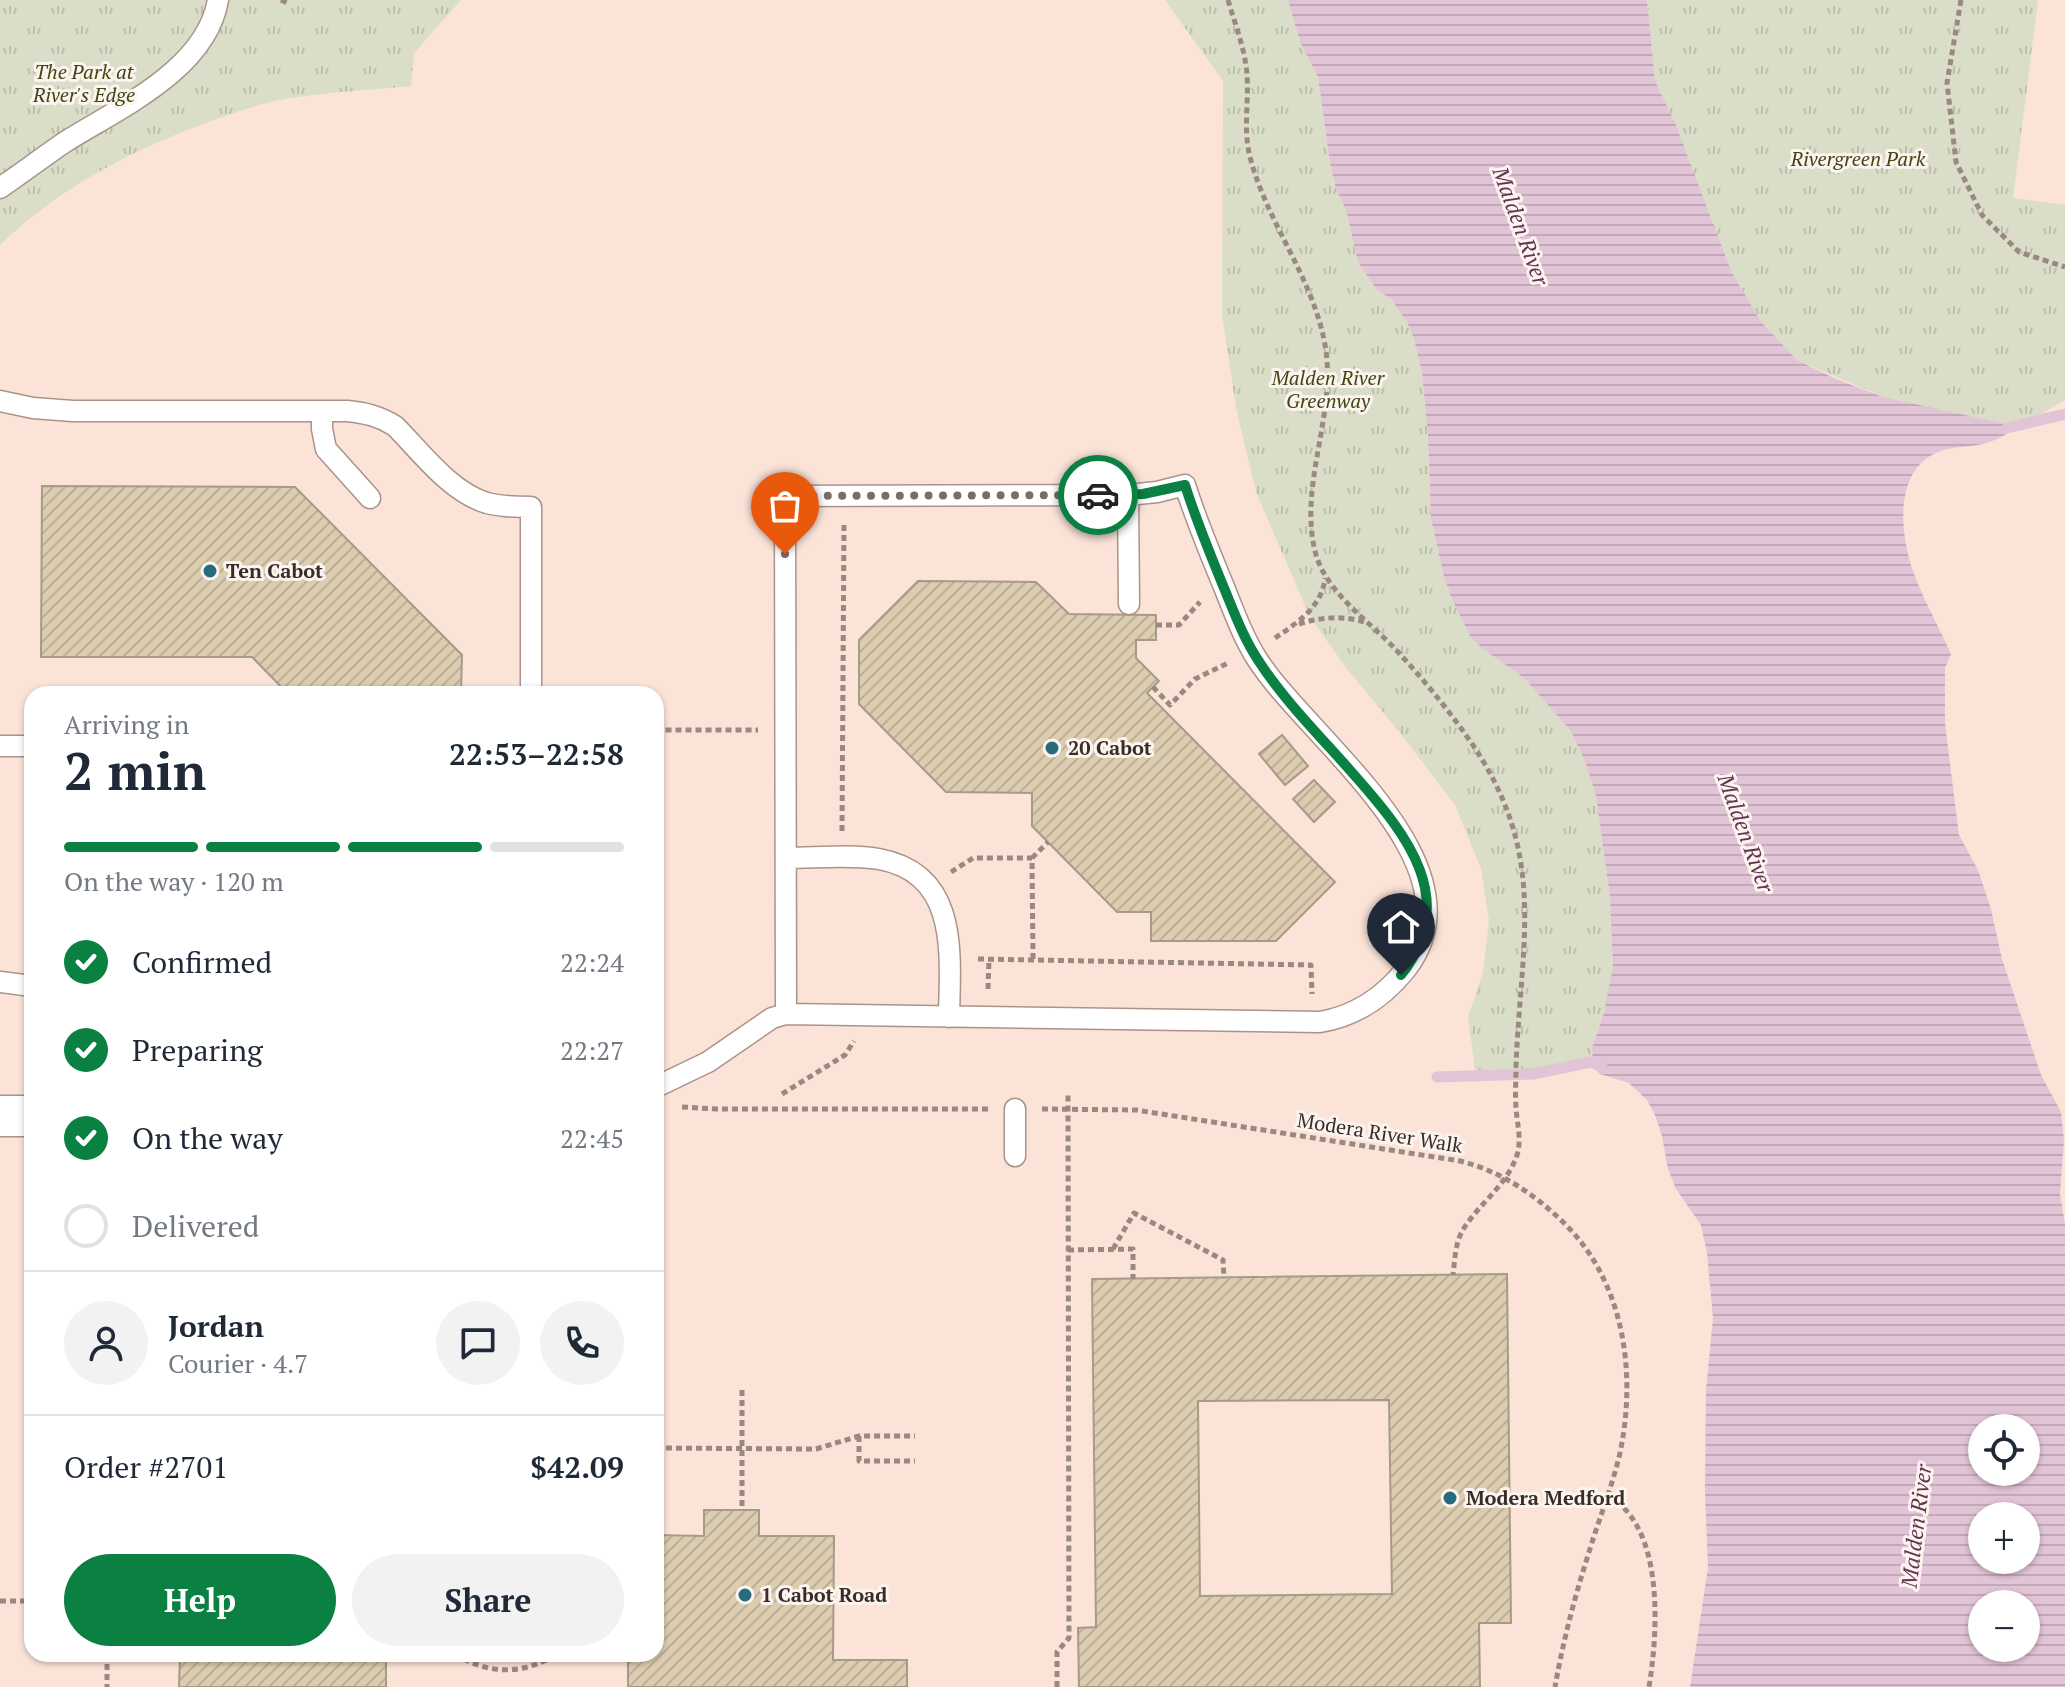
<!DOCTYPE html>
<meta charset="utf-8">
<style>
:root{--surface:#fff;--page:#f2f2f3;--text:#1f2937;--muted:#747a83;--line:#e0e1e3;--accent:#0b8043}
body{margin:0;font-family:"PT Serif",serif;background:var(--page);color:var(--text);height:100vh;display:flex;flex-direction:column;font-size:30px;white-space:nowrap}
*{box-sizing:border-box;margin:0}
p{font-size:26px;color:var(--muted)}
.icon{flex:none;width:44px;height:44px;fill:none;stroke:currentColor;stroke-width:2;stroke-linecap:round;stroke-linejoin:round}
.map{position:relative;flex:1;overflow:hidden}
.side{position:absolute;left:24px;top:686px;width:640px;height:976px;display:flex;flex-direction:column;background:var(--surface);border-radius:24px;box-shadow:0 2px 6px #0004}
.side>*{flex:none}
.controls{position:absolute;left:1968px;top:1414px;display:grid;gap:16px}
.controls a{display:grid;place-items:center;width:72px;height:72px;border-radius:50%;background:var(--surface);box-shadow:0 2px 6px #0004;font-size:40px}
.pin{position:absolute;display:grid;place-items:center;width:68px;height:68px;color:#fff;margin:-82px -34px;border-radius:50% 50% 50% 0;rotate:-45deg;box-shadow:0 0 8px #0007}
.pin .icon{rotate:45deg}
.courier{position:absolute;display:grid;place-items:center;width:80px;height:80px;margin:-40px;border:6px solid #0b8043;border-radius:50%;background:#fff;color:#222;box-shadow:0 2px 10px #0007}
.overview em{font-style:normal;font-weight:600}
.overview div{display:flex;flex-direction:column-reverse}
.overview{display:flex;align-items:center;justify-content:space-between;height:136px;padding:0 40px}
h1{font-size:52px;font-weight:600;line-height:60px}
.bar{display:grid;grid-template-columns:repeat(4,1fr);gap:12px 8px;align-content:center;height:96px;padding:0 40px}
.bar i{height:10px;border-radius:6px;background:var(--line)}
.bar .current{background:var(--accent)}
.bar p{grid-column:span 4}
.line{display:flex;align-items:center;gap:20px;padding:0 40px;border-top:2px solid var(--line)}
.line div{flex:1}
.round{display:grid;place-items:center;flex:none;width:84px;height:84px;border-radius:42px;background:var(--page)}
ol{padding:0 40px;list-style:none}
li{display:flex;align-items:center;gap:24px;height:88px}
li p{margin-inline-start:auto}
li .icon{padding:8px;border-radius:50%;background:var(--accent);color:#fff;stroke-width:4}
li:last-child{color:var(--muted)}
li i{width:44px;height:44px;border:4px solid var(--line);border-radius:50%}
.primary-button{display:flex;gap:16px;margin-top:auto;padding:16px 40px}
.primary-button a{flex:1;height:92px;border-radius:48px;background:var(--accent);color:#fff;font-size:32px;font-weight:600;line-height:92px;text-align:center}
.primary-button a+a{background:var(--page);color:var(--text)}
.map>svg:first-child{display:block}
</style>
<div class="map">
<svg width="2065" height="1687" viewBox="0 0 2065 1687">
<defs>
<pattern id="park-tufts" width="24" height="20" patternUnits="userSpaceOnUse" patternTransform="scale(2)"><rect width="24" height="20" fill="#dadec8"/><path d="M3 7l-1-3M5 7V3M7 7l1-3M15 17l-1-3M17 17v-4M19 17l1-3" fill="none" stroke="#bcbfac"/></pattern>
<pattern id="water-rules" width="6" height="5" patternUnits="userSpaceOnUse" patternTransform="scale(2)"><rect width="6" height="5" fill="#e2c4d7"/><path d="M0 2.5h6" fill="none" stroke="#c2a9b9"/></pattern>
<pattern id="building-hatch" width="6" height="6" patternUnits="userSpaceOnUse" patternTransform="scale(2)"><rect width="6" height="6" fill="#dcccb0"/><path d="M-1 1l2-2M0 6l6-6M5 7l2-2" fill="none" stroke="#bdb097"/></pattern>
</defs>
<rect width="100%" height="100%" fill="#fbe3d8"/>
<!-- park -->
<path fill="url(#park-tufts)" d="M0,0H461L414,53L411,86C371,90 330,92 290,98C261,103 230,114 203,124C128,152 58,189 0,245Z
M1165,0H1288L1300,42L1318,77L1330,163L1336,189L1346,210L1358,262L1376,289L1391,299L1407,322L1414,339L1422,373L1428,435L1431,519L1444,577L1451,597L1483,649L1524,678L1571,731L1586,764L1596,796L1610,897L1613,967L1610,991L1592,1048L1591,1062L1533,1074L1476,1077L1468,1017L1483,972L1489,920L1481,869L1455,805L1401,734L1347,669L1310,617L1256,492L1236,408L1222,314L1223,81Z
M1647,0H2038L2013,198L2065,205V400L2036,417L2008,425L1883,397L1797,360L1760,322L1731,272L1655,82Z"/>
<!-- water -->
<path fill="url(#water-rules)" fill-rule="evenodd" d="M1288,0H1647L1655,81L1675,123L1731,271L1761,322L1797,360L1836,379L1883,397L2020,427C2009,432 1998,440 1986,443C1966,449 1954,444 1932,455C1893,476 1901,540 1914,574C1924,601 1939,627 1951,654L1945,668V724L1959,835L1978,870L1991,909L2002,959L2041,1075L2061,1112L2064,1140L2060,1194L2065,1224V1687H1690L1708,1568L1705,1491L1706,1390L1713,1318L1707,1253L1701,1225L1676,1189L1668,1169L1662,1136L1655,1115L1647,1100L1629,1083L1600,1074L1593,1068L1592,1048L1604,1012L1613,967L1610,897L1596,796L1586,764L1571,731L1524,678L1483,649L1470,636L1451,597L1444,577L1431,519L1428,435L1422,373L1414,339L1407,322L1391,299L1376,289L1358,262L1346,210L1336,189L1330,163L1318,77L1300,42ZM1982,1428H2026V1472H1982ZM1982,1516H2026V1560H1982ZM1982,1604H2026V1648H1982Z"/>
<g fill="none" stroke-linecap="round" stroke-linejoin="round">
<!-- stream -->
<path stroke="#e2c4d7" stroke-width="11" d="M2007,428L2065,414
M1437,1077L1533,1074L1591,1062L1602,1066"/>
</g>
<!-- building -->
<path fill="url(#building-hatch)" stroke="#a69b88" stroke-width="2" fill-rule="evenodd" d="M42,486L295,487L462,655L461,694H288L252,657H41Z
M918,581L1036,582L1069,614L1156,615V640H1136V658L1159,681L1147,693L1335,882L1276,941H1151V912H1117L1032,826V793L946,792L859,704V640Z
M1282,735L1308,766L1285,785L1259,754Z
M1314,780L1335,802L1314,822L1293,799Z
M1507,1274L1511,1623H1479L1480,1687H1079L1078,1628L1096,1627L1092,1279ZM1389,1400L1392,1594L1200,1596L1198,1401Z
M704,1510H759V1536H834L833,1660H907V1687H628V1654H656V1535L704,1536Z
M180,1654H386V1687H179Z"/>
<g fill="none" stroke-linecap="round" stroke-linejoin="round">
<!-- lane casing -->
<g stroke="#aa948a" stroke-width="23">
<path id="lane" d="M0,188C22,173 43,157 65,142C119,108 206,70 218,0
M0,401L33,408L73,411H347C366,413 379,416 395,426C421,452 450,492 487,503C502,507 517,507 531,507V694
M322,411V429L326,449L370,498
M1185,485C1196,520 1210,553 1224,587C1234,612 1243,637 1257,659C1308,739 1487,865 1406,969C1383,998 1356,1016 1320,1022L786,1014L785,496L1128,495L1157,492Z
M1128,495L1129,604
M0,746H32
M786,858C816,858 849,854 879,859C960,874 950,955 949,1017
M0,982L32,986
M656,1087L708,1062L772,1018L786,1014
M1015,1109V1156"/>
</g>
<!-- street casing -->
<g stroke="#aa948a" stroke-width="43">
<path id="street" d="M0,1116H32"/>
</g>
<!-- path -->
<path stroke="#998981" stroke-width="5" stroke-dasharray="6 4" stroke-linecap="butt" d="M281,0L290,4
M1228,0C1235,24 1245,49 1247,74C1249,102 1243,129 1250,157C1267,224 1316,281 1326,351C1335,418 1299,485 1315,551C1325,593 1370,621 1398,652C1423,679 1447,708 1468,738C1549,853 1521,938 1516,1066C1516,1080 1515,1094 1516,1108C1517,1124 1522,1139 1517,1155C1507,1185 1480,1203 1464,1228C1455,1242 1455,1259 1453,1275
M1961,0L1947,83L1956,162L1982,215L2019,252L2065,267
M1299,624C1321,617 1345,615 1367,623
M1156,625H1179L1200,602
M1275,638C1297,623 1322,607 1325,578
M1153,687L1170,705L1195,679L1230,662
M656,728L660,730H758
M842,831L844,521
M1032,858L1048,842
M951,872L973,858H1032L1033,960
M978,959L1311,965L1312,994
M988,989L989,959
M782,1094L845,1055L854,1041
M682,1107L717,1109H988
M1042,1109L1136,1110L1460,1161C1500,1171 1533,1193 1563,1222C1624,1281 1637,1372 1620,1453C1612,1487 1599,1519 1589,1552C1575,1596 1563,1641 1555,1687
M1113,1249L1134,1213L1223,1260L1224,1278
M1068,1250L1133,1249V1279
M742,1390V1510
M859,1436V1461H915
M656,1448L816,1449L859,1436H915
M1608,1496C1665,1527 1658,1632 1649,1687
M0,1601H32
M107,1654V1687
M455,1654C488,1675 524,1675 557,1654
M1057,1687V1652L1069,1638L1068,1094"/>
<!-- lane -->
<use href="#lane" stroke="#fff" stroke-width="20"/>
<!-- street -->
<use href="#street" stroke="#fff" stroke-width="40"/>
</g>
<g fill="none" stroke-linecap="round" stroke-linejoin="round">
<!-- done -->
<path stroke="#7b6d66" stroke-width="8" stroke-dasharray="0 14.4" d="M785,554V496L1098,495"/>
<!-- route -->
<path stroke="#0b8043" stroke-width="10" d="M1098,495L1143,494L1185,485C1196,520 1210,554 1224,588C1234,612 1243,637 1258,660C1285,702 1323,739 1356,777C1407,835 1460,900 1401,975"/>
</g>
<!-- markers -->
<g fill="#276c7c" stroke="#fdf4ef" stroke-width="3">
<circle cx="210" cy="571" r="8"/>
<circle cx="1052" cy="748" r="8"/>
<circle cx="1450" cy="1498" r="8"/>
<circle cx="745" cy="1595" r="8"/>
</g>
<g text-anchor="middle" stroke-width="6" stroke-linejoin="round" paint-order="stroke">
<!-- park labels -->
<g font-size="20" font-style="italic" fill="#414713" stroke="#fdf4ef">
<text x="84" y="79">The Park at<tspan x="84" dy="23">River's Edge</tspan></text>
<text x="1858" y="166">Rivergreen Park</text>
<text x="1328" y="385">Malden River<tspan x="1328" dy="23">Greenway</tspan></text>
</g>
<!-- poi labels -->
<g font-size="20" font-weight="bold" fill="#362d28" stroke="#fdf4ef" text-anchor="start">
<text x="226" y="578">Ten Cabot</text>
<text x="1068" y="755">20 Cabot</text>
<text x="1466" y="1505">Modera Medford</text>
<text x="761" y="1602">1 Cabot Road</text>
</g>
<!-- street labels -->
<g font-size="20" fill="#362d28" stroke="#fdf4ef">
<text transform="translate(1380 1133) rotate(9)" y="7">Modera River Walk</text>
</g>
<!-- water labels -->
<g font-size="22" font-style="italic" fill="#603653" stroke="#fdf4ef">
<text transform="translate(1521 226) rotate(70)" y="8">Malden River</text>
<text transform="translate(1746 833) rotate(70)" y="8">Malden River</text>
<text transform="translate(1916 1526) rotate(-83)" y="8">Malden River</text>
</g>
</g>
</svg>
<div class="controls">
<a><svg class="icon" aria-label="locate" viewBox="0 0 24 24"><circle cx="12" cy="12" r="6"/><path d="M12 2v4M12 18v4M2 12h4M18 12h4"/></svg></a>
<a>+</a>
<a>−</a>
</div>
<div class="pin" style="left:785px;top:554px;background:#ea580c"><svg class="icon" aria-label="bag" viewBox="0 0 24 24"><path d="M5 8h14l-1 12H6zM9 8a3 3 0 0 1 6 0"/></svg></div>
<div class="pin" style="left:1401px;top:975px;background:#1f2937"><svg class="icon" aria-label="home" viewBox="0 0 24 24"><path d="M3 11l9-7 9 7M6 9v11h12V9"/></svg></div>
<div class="courier" style="left:1098px;top:495px"><svg class="icon" aria-label="car" viewBox="0 0 24 24"><path d="M5 17H2v-5l4-1 3-4h7l3 4 3 1v5h-3M9 17h6M6 11h13"/><circle cx="7" cy="17" r="2"/><circle cx="17" cy="17" r="2"/></svg></div>
<section class="side">
<div class="overview"><div><h1>2 min</h1><p>Arriving in</p></div><em>22:53–22:58</em></div>
<div class="bar"><i class="current"></i><i class="current"></i><i class="current"></i><i></i><p>On the way · 120 m</p></div>
<ol>
<li><svg class="icon" aria-label="check" viewBox="0 0 24 24"><path d="M5 12l5 5 9-10"/></svg>Confirmed<p>22:24</p></li>
<li><svg class="icon" aria-label="check" viewBox="0 0 24 24"><path d="M5 12l5 5 9-10"/></svg>Preparing<p>22:27</p></li>
<li><svg class="icon" aria-label="check" viewBox="0 0 24 24"><path d="M5 12l5 5 9-10"/></svg>On the way<p>22:45</p></li>
<li><i></i>Delivered</li>
</ol>
<div class="line" style="height:144px"><a class="round"><svg class="icon" aria-label="person" viewBox="0 0 24 24"><circle cx="12" cy="8" r="4"/><path d="M4 21q1-7 8-7t8 7"/></svg></a><div><b>Jordan</b><p>Courier · 4.7</p></div><a class="round"><svg class="icon" aria-label="chat" viewBox="0 0 24 24"><path d="M4 5h16v11H9l-5 4z"/></svg></a><a class="round"><svg class="icon" aria-label="phone" viewBox="0 0 24 24"><path d="M5 4h4l2 5-3 2q2 4 5 5l2-3 5 2v4C11 20 4 13 5 4z"/></svg></a></div>
<div class="line" style="height:104px"><div>Order #2701</div><b>$42.09</b></div>
<div class="primary-button"><a>Help</a><a>Share</a></div>
</section>
</div>
